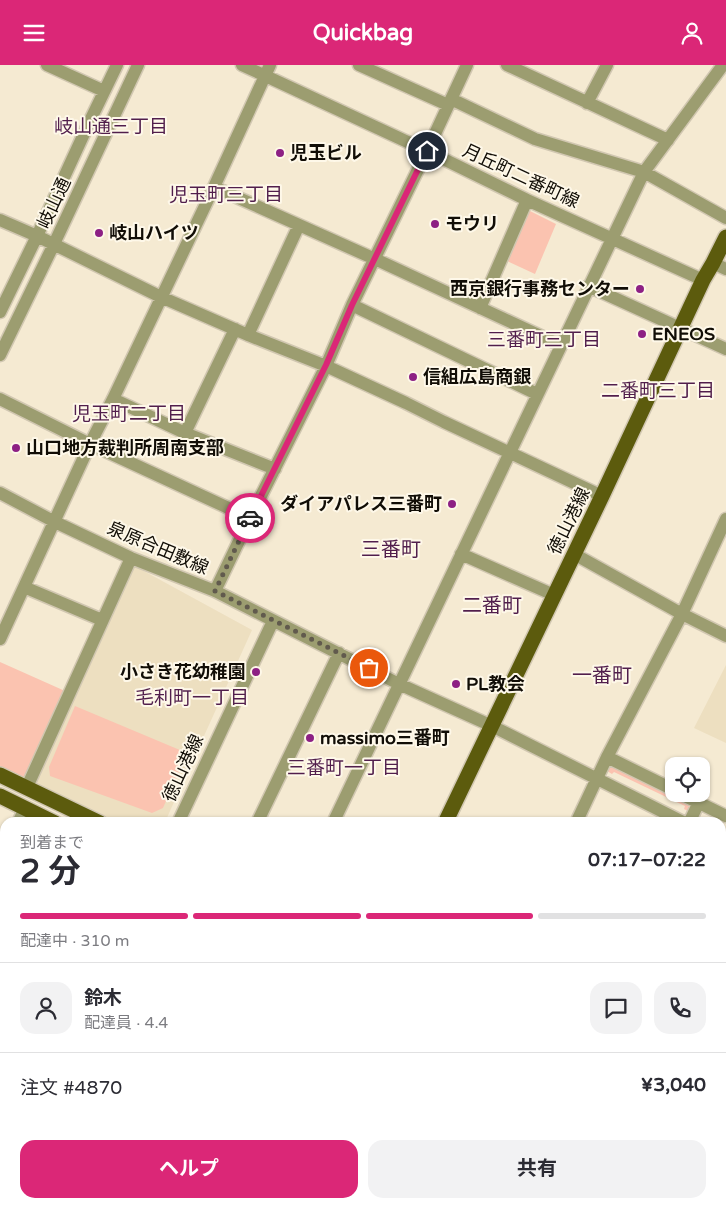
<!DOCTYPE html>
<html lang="ja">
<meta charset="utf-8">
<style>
:root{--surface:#fff;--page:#f2f2f3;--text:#2b2b33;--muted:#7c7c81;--line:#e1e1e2;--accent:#db2777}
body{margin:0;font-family:"Varela Round","Noto Sans JP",sans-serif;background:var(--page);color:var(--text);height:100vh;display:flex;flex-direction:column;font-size:19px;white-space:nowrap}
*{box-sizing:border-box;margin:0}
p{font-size:16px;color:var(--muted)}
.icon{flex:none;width:28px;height:28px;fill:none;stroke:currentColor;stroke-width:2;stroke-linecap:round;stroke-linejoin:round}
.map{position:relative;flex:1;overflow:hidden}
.details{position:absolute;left:0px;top:752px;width:726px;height:391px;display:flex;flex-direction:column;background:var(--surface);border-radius:15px 15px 0 0;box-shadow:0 1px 4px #0004}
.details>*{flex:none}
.controls{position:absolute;left:665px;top:692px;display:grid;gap:10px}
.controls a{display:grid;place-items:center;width:45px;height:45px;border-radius:10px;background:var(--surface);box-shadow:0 1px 4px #0004;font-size:25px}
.pin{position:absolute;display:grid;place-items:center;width:42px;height:42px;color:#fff;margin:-21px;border:2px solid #fff;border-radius:50%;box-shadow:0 1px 5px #0007}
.courier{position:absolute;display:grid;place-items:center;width:50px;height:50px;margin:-25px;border:4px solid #db2777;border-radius:50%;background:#fff;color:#222;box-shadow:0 1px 6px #0007}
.summary em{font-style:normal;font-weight:700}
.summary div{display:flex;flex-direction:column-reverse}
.summary{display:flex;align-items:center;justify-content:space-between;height:85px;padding:0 20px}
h1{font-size:32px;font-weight:700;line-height:38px}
.bar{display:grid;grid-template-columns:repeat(4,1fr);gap:8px 5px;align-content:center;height:60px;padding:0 20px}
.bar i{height:6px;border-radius:4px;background:var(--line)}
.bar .active{background:var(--accent)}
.bar p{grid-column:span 4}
.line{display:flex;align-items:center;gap:12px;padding:0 20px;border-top:1px solid var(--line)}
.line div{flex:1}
.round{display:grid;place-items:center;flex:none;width:52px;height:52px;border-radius:15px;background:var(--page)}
.cta{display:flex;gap:10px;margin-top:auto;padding:10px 20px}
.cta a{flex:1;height:58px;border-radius:15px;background:var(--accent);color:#fff;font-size:20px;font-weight:700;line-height:58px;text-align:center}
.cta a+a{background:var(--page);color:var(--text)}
header{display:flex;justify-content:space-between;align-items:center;height:65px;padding:0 20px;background:var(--accent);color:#fff;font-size:22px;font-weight:700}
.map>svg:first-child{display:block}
</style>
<header><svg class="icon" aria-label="menu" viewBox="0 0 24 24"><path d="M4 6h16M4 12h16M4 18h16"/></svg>Quickbag<svg class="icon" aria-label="person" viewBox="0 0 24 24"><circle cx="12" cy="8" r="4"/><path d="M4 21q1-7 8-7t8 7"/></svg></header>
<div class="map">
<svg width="726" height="1143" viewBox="0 0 726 1143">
<rect width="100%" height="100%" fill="#f5ead2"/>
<!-- built -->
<path fill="#eddfc0" d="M131,499L252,565L165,757H115L34,722Z
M726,600V678L694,663Z"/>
<!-- green -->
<path fill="#fbc3b0" d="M527,146H530L556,159L535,209L505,195Z
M0,597L65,626L26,712L18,714L0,705Z
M75,641L187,688L163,743L152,748L50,711L49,702Z
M610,703H614L686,737L692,742L690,747L684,744L685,741L614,707L612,709L607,706Z"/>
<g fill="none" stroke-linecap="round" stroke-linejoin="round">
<!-- minor casing -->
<g stroke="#d1c7b1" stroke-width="15">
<path id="minor" d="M47,0L104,26
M242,0L427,86L527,135L703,215
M359,0L448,40
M507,0L668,75
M451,34L535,74L644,107L726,153
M587,38L607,0
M214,122L375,194L560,280
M0,155L37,171L161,232L248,270L326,301L406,338L444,357L602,431
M713,198L726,204
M588,221L726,284
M352,240L537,329
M480,243L527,135
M0,247L37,171L88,60L117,0
M248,270L299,160
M0,290L54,179L138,0
M0,334L90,379L250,453
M113,334L185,368L275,404
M185,368L235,264
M0,428L55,457L131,493L215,526L399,619L492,661L685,758
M461,489L554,530
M574,489L682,549L726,571
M24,522L102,555
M215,526L250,453L326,301L352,240L427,86L467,0
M0,574L90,379L113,334L214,122L270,0
M607,692L674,725
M27,722L131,493
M681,729L726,751
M18,758L25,743
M178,758L273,556
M257,758L339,588
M333,758L644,107L723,0
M576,758L607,692L682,549L726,454
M689,758L699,737
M721,775L726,777
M0,797L5,786
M0,839L5,842
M721,906L726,902
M0,908L5,897
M721,938L726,933
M721,1078L726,1070
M721,1089L726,1091
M142,1139L149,1143
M318,1139L323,1143
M618,1139L616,1140L620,1143
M27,1143L30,1139
M130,1143L132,1139
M219,1143L221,1139
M503,1143L513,1139
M681,1143L683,1139"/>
</g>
<!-- major casing -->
<g stroke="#d1c7b1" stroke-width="18">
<path id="major" d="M0,710L100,758
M0,731L55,758
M445,758L602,431L703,215L713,198L726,172
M0,1070L5,1063
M435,1139L437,1143
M454,1139L455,1143"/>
</g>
<!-- minor -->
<use href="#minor" stroke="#9c9d70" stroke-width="12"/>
<!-- major -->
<use href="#major" stroke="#5c5b0d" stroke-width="15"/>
</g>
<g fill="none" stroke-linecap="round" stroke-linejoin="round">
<!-- done -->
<path stroke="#615a4d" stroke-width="5" stroke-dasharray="0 9" d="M250,453L215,526L369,603"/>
<!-- route -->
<path stroke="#db2777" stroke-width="6" d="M250,453L326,300L352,240L427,86"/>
</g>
<!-- markers -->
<g fill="#8d2084" stroke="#fef8e9" stroke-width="2">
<circle cx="280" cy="88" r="5"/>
<circle cx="435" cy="159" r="5"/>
<circle cx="99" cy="168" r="5"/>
<circle cx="640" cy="224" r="5"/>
<circle cx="642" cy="269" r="5"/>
<circle cx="413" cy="312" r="5"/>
<circle cx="16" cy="383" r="5"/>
<circle cx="452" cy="439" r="5"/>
<circle cx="256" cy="607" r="5"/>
<circle cx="456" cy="619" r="5"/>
<circle cx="310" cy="673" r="5"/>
</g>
<g text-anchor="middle" stroke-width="4" stroke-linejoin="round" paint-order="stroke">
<!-- poi labels -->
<g font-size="18" font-weight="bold" fill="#110d06" stroke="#fef8e9" text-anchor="start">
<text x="290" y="94">児玉ビル</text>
<text x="445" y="165">モウリ</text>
<text x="109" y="174">岐山ハイツ</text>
<text x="630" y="230" text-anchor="end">西京銀行事務センター</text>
<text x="652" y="275">ENEOS</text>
<text x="423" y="318">信組広島商銀</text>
<text x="26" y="389">山口地方裁判所周南支部</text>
<text x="442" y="445" text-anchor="end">ダイアパレス三番町</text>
<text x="246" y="613" text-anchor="end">小さき花幼稚園</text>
<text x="466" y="625">PL教会</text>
<text x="320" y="679">massimo三番町</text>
</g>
<!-- street labels -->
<g font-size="18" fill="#110d06" stroke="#fef8e9">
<text transform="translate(521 111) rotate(25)" y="6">月丘町二番町線</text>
<text transform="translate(54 138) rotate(-65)" y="6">岐山通</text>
<text transform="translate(569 456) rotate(-64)" y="6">徳山港線</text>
<text transform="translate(158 483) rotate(23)" y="6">泉原合田敷線</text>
<text transform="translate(183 703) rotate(-65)" y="6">徳山港線</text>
</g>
<!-- neighbourhood labels -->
<g font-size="19" fill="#511e4c" stroke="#fef8e9">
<text x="111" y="68">岐山通三丁目</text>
<text x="226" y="136">児玉町三丁目</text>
<text x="544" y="281">三番町三丁目</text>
<text x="658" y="332">二番町三丁目</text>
<text x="129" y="355">児玉町二丁目</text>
<text x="192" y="639">毛利町一丁目</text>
<text x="344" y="709">三番町一丁目</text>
</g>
<!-- quarter labels -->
<g font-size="20" fill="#511e4c" stroke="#fef8e9">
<text x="391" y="491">三番町</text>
<text x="492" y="547">二番町</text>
<text x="602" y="617">一番町</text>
</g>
</g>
</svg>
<div class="controls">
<a><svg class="icon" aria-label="locate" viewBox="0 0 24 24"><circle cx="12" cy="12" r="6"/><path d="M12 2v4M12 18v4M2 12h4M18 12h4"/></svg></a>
</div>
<div class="pin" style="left:369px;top:603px;background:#ea580c"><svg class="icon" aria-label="bag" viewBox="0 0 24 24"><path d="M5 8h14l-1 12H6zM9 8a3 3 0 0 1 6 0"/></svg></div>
<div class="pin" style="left:427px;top:86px;background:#1f2937"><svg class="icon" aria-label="home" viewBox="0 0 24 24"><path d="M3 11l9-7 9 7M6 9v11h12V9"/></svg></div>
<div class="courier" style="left:250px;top:453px"><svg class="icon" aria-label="car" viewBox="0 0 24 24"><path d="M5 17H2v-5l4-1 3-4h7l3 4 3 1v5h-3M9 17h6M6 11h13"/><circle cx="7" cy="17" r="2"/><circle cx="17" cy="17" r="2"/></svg></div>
<section class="details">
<div class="summary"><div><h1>2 分</h1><p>到着まで</p></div><em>07:17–07:22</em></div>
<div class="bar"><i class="active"></i><i class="active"></i><i class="active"></i><i></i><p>配達中 · 310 m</p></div>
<div class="line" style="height:90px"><a class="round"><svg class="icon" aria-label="person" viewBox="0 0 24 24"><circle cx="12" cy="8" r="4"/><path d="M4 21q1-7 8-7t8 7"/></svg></a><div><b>鈴木</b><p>配達員 · 4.4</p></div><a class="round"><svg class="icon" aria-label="chat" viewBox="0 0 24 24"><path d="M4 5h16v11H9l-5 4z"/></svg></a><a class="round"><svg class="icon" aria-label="phone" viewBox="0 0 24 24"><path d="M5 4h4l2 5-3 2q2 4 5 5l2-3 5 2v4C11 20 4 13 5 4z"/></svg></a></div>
<div class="line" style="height:65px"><div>注文 #4870</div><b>¥3,040</b></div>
<div class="cta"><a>ヘルプ</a><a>共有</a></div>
</section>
</div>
